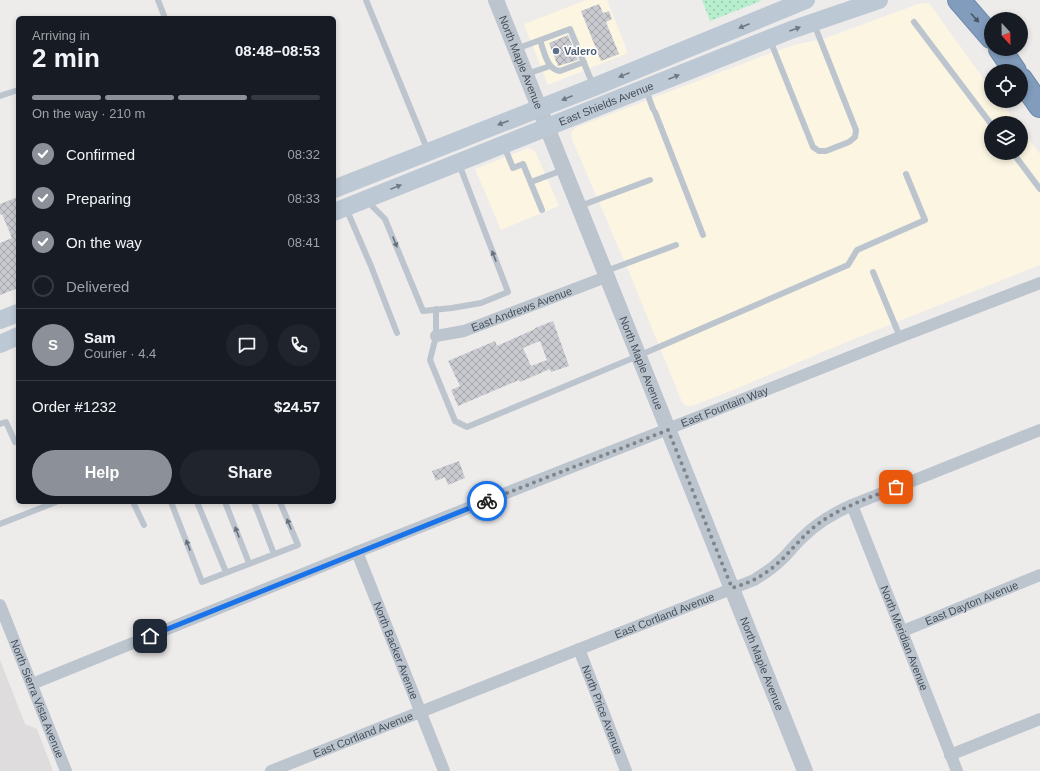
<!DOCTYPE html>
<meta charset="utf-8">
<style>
:root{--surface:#171b24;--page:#20242c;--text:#f1f3f6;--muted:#9ea1a6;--line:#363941;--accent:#8c9099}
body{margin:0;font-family:Helvetica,sans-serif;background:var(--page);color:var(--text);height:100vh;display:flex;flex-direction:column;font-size:15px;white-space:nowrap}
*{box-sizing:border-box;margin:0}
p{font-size:13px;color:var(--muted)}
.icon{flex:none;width:22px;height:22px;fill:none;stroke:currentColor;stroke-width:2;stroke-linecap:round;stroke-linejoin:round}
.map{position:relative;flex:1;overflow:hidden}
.side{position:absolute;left:16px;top:16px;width:320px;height:488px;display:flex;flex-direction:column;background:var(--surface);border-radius:6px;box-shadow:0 2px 6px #0003}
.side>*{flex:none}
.needle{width:26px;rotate:158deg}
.buttons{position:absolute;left:984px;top:12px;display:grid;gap:8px}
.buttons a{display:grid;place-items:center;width:44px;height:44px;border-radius:50%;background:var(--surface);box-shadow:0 2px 6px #0003;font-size:20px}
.pin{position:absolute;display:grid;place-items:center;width:34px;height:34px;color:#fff;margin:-17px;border-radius:8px;box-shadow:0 2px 6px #0006}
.courier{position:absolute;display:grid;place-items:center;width:40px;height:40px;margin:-20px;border:3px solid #1a73e8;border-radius:50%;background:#fff;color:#222;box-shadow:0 1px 5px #0007}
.overview em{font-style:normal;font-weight:700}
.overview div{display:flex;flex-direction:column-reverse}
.overview{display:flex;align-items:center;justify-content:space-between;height:68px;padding:0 16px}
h1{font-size:26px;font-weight:700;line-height:30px}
.bar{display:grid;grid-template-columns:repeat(4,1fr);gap:6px 4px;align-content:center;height:48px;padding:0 16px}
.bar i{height:5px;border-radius:3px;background:var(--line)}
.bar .current{background:var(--accent)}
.bar p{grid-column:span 4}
.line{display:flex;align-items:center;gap:10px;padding:0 16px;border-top:1px solid var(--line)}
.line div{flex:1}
.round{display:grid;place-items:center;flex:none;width:42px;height:42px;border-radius:21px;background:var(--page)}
ol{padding:0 16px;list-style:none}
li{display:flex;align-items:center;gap:12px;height:44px}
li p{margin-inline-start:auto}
li .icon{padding:4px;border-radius:50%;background:var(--accent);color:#fff;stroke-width:4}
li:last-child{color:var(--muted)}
li i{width:22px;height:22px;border:2px solid var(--line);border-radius:50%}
.primary-button{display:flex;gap:8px;margin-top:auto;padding:8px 16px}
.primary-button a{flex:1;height:46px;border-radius:24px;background:var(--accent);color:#fff;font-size:16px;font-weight:700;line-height:46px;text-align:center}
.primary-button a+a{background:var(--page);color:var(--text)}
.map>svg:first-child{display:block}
</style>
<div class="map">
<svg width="1040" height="771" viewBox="0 0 1040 771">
<defs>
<pattern id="grass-dots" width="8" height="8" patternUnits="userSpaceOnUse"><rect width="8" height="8" fill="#b7eece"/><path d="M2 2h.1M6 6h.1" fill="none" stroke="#96c3aa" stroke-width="1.8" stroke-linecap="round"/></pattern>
<pattern id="building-cross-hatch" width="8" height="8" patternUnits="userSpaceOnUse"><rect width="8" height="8" fill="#c8cad0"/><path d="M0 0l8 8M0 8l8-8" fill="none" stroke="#a4a6ac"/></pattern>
</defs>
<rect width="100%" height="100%" fill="#eeebeb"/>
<!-- commercial -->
<path fill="#fbf5e2" d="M586,0H607L628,53L548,85L524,24Z
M929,3L991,89V101H1000L1017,123H991V153H1021V129L1040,154V265L854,339L738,388L692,406H686L682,402L629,272L571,137L572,132L575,128L773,52L798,44L823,39L918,4Z
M528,148L535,151L559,206L501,230L475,169Z"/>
<!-- education -->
<path fill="#dfdcdd" d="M0,660L25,724L37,729L53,771H0Z"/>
<!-- grass -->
<path fill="url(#grass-dots)" d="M702,0H760L761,1L710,21Z"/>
<!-- building -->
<path fill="url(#building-cross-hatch)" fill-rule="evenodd" d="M599,4L603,13L609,11L612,19L606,22L619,54L601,61L581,11Z
M568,35L578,60L558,66L549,43Z
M18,197V288L0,295V243L12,238L2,214L0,215V204Z
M553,321L569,366L551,372L550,369L520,382L519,380L458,406L451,390L460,386L448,361L495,341L497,346L535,329V328ZM540,341L547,360L531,366L523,348Z
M459,461L465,478L448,485L445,477L436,481L432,471Z"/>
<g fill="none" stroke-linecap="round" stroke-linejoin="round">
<!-- motorway casing -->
<g stroke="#6d87a8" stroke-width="24">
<path id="motorway" d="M959,0L991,37
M1000,49L1015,71
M1021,79L1040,106"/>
</g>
<!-- service -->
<path stroke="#bcc5ce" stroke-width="6" d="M158,0L165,18
M366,0L428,151
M914,22L991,124
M540,40C544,51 547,70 560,71L584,62
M770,40L813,147L819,151H826L849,142L855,137L856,130L814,24
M516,49L570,29L593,85
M527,74L550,66
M646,90L653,109
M0,96L18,90
M655,112L703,235
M504,146L513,168L523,164L542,210
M1013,153L1040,189
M531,182L563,170
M368,202L385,219L423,311L452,308L481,303L508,292L459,164
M580,206L650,180
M346,208L371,266L397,333
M606,271L676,245
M873,272L900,337
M436,309V336L430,360L455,421L467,427L638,356L848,265L857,250L925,220L906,174
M0,424L6,422L15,442L18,441
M133,502L144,525
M171,502L202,582L298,545L280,502
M197,502L226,572
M225,502L249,563
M254,502L274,554
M0,524L56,502"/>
<!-- minor -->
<g stroke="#bcc5ce" stroke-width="12">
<path id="s1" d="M436,336L464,331L606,277"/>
<path id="s2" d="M852,505L957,771"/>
<path id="s3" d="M357,552L444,771"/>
<path id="s4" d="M0,605L66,771"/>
<path id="s5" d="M903,631L1040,575"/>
<path id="s6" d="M579,649L626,771"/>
<path id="s7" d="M32,684L357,552L900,337L1040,283"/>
<path d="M950,755L1040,719"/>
<path id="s8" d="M271,771L754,580C764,574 773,568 781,560C789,553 795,544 803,537C817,523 834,513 852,505L1040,430"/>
</g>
<!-- tertiary -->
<path stroke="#bcc5ce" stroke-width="16" id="s9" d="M496,0L805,771"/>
<!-- secondary -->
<g stroke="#bdc8d5" stroke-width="18">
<path d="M334,189L594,87L806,0"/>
<path id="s10" d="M334,212L791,30L879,0"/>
<path d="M0,320L18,313"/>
<path d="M0,344L18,336"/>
</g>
<!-- motorway -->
<use href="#motorway" stroke="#819cbc" stroke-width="22"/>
</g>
<!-- one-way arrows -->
<defs><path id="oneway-solid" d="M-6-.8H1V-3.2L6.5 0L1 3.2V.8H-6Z"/></defs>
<use fill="#4a5663" href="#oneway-solid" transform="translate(975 18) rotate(48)"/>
<g fill="#6e7984">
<use href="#oneway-solid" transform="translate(744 26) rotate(157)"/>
<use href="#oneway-solid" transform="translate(795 29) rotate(-20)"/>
<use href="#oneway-solid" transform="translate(624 75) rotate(158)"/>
<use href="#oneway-solid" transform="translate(674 77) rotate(-22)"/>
<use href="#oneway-solid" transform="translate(567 98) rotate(158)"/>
<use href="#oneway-solid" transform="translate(503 123) rotate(159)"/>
<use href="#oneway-solid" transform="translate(396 187) rotate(-22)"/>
</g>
<g fill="#68727c">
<use href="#oneway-solid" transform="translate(395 242) rotate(68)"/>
<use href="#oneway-solid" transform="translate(494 256) rotate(-111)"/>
<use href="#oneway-solid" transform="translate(289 524) rotate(-112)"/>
<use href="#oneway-solid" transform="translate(237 532) rotate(-111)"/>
<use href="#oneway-solid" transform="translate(188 545) rotate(-111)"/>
</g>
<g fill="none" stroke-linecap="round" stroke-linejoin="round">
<!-- done -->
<path stroke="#80858c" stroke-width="4" stroke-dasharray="0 7.2" d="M487,501L668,430L732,588C745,584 758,579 768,571C787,558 799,538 818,524C841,507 869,498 896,487"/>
<!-- route -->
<path stroke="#1a73e8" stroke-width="5" d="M150,636L487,501"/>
</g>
<!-- markers -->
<circle fill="#5c6f8a" stroke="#fff" stroke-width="1.5" cx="556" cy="51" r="4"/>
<g text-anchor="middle" stroke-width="3.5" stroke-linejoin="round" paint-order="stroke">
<!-- service labels -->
<g font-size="11" font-weight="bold" fill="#4e5e75" stroke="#fff" text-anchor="start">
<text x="564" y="55">Valero</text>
</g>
<!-- street labels -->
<g font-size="11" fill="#444e59" stroke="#fff">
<text dy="4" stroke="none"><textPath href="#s9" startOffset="67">North Maple Avenue</textPath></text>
<text dy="4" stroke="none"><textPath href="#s10" startOffset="293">East Shields Avenue</textPath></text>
<text dy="4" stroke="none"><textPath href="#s1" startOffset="90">East Andrews Avenue</textPath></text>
<text dy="4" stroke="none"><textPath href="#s9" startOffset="391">North Maple Avenue</textPath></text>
<text dy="4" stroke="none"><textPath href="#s7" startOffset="746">East Fountain Way</textPath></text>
<text dy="4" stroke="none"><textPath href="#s5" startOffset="74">East Dayton Avenue</textPath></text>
<text dy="4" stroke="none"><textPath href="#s8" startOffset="423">East Cortland Avenue</textPath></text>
<text dy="4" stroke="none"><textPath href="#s2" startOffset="143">North Meridian Avenue</textPath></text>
<text dy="4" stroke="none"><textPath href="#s3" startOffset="106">North Backer Avenue</textPath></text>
<text dy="4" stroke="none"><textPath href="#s9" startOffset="715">North Maple Avenue</textPath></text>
<text dy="4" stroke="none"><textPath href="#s4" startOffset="101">North Sierra Vista Avenue</textPath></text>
<text dy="4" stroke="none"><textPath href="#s6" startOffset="65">North Price Avenue</textPath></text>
<text dy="4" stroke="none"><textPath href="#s8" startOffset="99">East Cortland Avenue</textPath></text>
</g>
</g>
</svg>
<div class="buttons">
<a><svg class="needle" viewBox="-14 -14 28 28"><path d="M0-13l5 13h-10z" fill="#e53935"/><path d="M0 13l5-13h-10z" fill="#9ea1a6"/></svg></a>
<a><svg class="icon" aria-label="locate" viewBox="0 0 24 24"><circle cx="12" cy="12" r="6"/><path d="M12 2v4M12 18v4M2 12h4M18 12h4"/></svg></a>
<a><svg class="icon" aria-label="layers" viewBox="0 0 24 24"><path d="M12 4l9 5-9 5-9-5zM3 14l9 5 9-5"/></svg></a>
</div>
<div class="pin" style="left:896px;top:487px;background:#ea580c"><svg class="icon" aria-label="bag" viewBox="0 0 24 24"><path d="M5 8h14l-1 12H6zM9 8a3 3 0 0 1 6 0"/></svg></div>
<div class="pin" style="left:150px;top:636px;background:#1f2937"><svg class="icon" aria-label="home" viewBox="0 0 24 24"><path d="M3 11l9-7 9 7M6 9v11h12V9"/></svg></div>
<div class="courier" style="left:487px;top:501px"><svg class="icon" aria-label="bike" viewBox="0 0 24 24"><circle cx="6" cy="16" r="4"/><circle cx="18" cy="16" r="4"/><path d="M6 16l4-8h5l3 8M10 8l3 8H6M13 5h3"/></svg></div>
<section class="side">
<div class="overview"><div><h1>2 min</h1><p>Arriving in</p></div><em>08:48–08:53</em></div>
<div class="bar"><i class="current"></i><i class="current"></i><i class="current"></i><i></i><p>On the way · 210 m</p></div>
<ol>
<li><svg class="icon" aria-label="check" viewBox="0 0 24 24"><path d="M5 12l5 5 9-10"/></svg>Confirmed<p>08:32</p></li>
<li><svg class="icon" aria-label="check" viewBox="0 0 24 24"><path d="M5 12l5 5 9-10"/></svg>Preparing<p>08:33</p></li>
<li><svg class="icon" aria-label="check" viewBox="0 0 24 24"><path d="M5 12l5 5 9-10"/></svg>On the way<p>08:41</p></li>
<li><i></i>Delivered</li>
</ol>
<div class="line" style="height:72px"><b class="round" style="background:var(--accent);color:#fff">S</b><div><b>Sam</b><p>Courier · 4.4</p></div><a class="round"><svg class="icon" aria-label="chat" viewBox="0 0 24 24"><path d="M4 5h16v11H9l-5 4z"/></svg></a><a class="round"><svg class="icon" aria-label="phone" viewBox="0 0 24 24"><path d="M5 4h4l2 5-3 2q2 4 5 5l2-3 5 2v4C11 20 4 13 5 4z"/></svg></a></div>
<div class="line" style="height:52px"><div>Order #1232</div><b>$24.57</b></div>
<div class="primary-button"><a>Help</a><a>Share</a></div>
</section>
</div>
